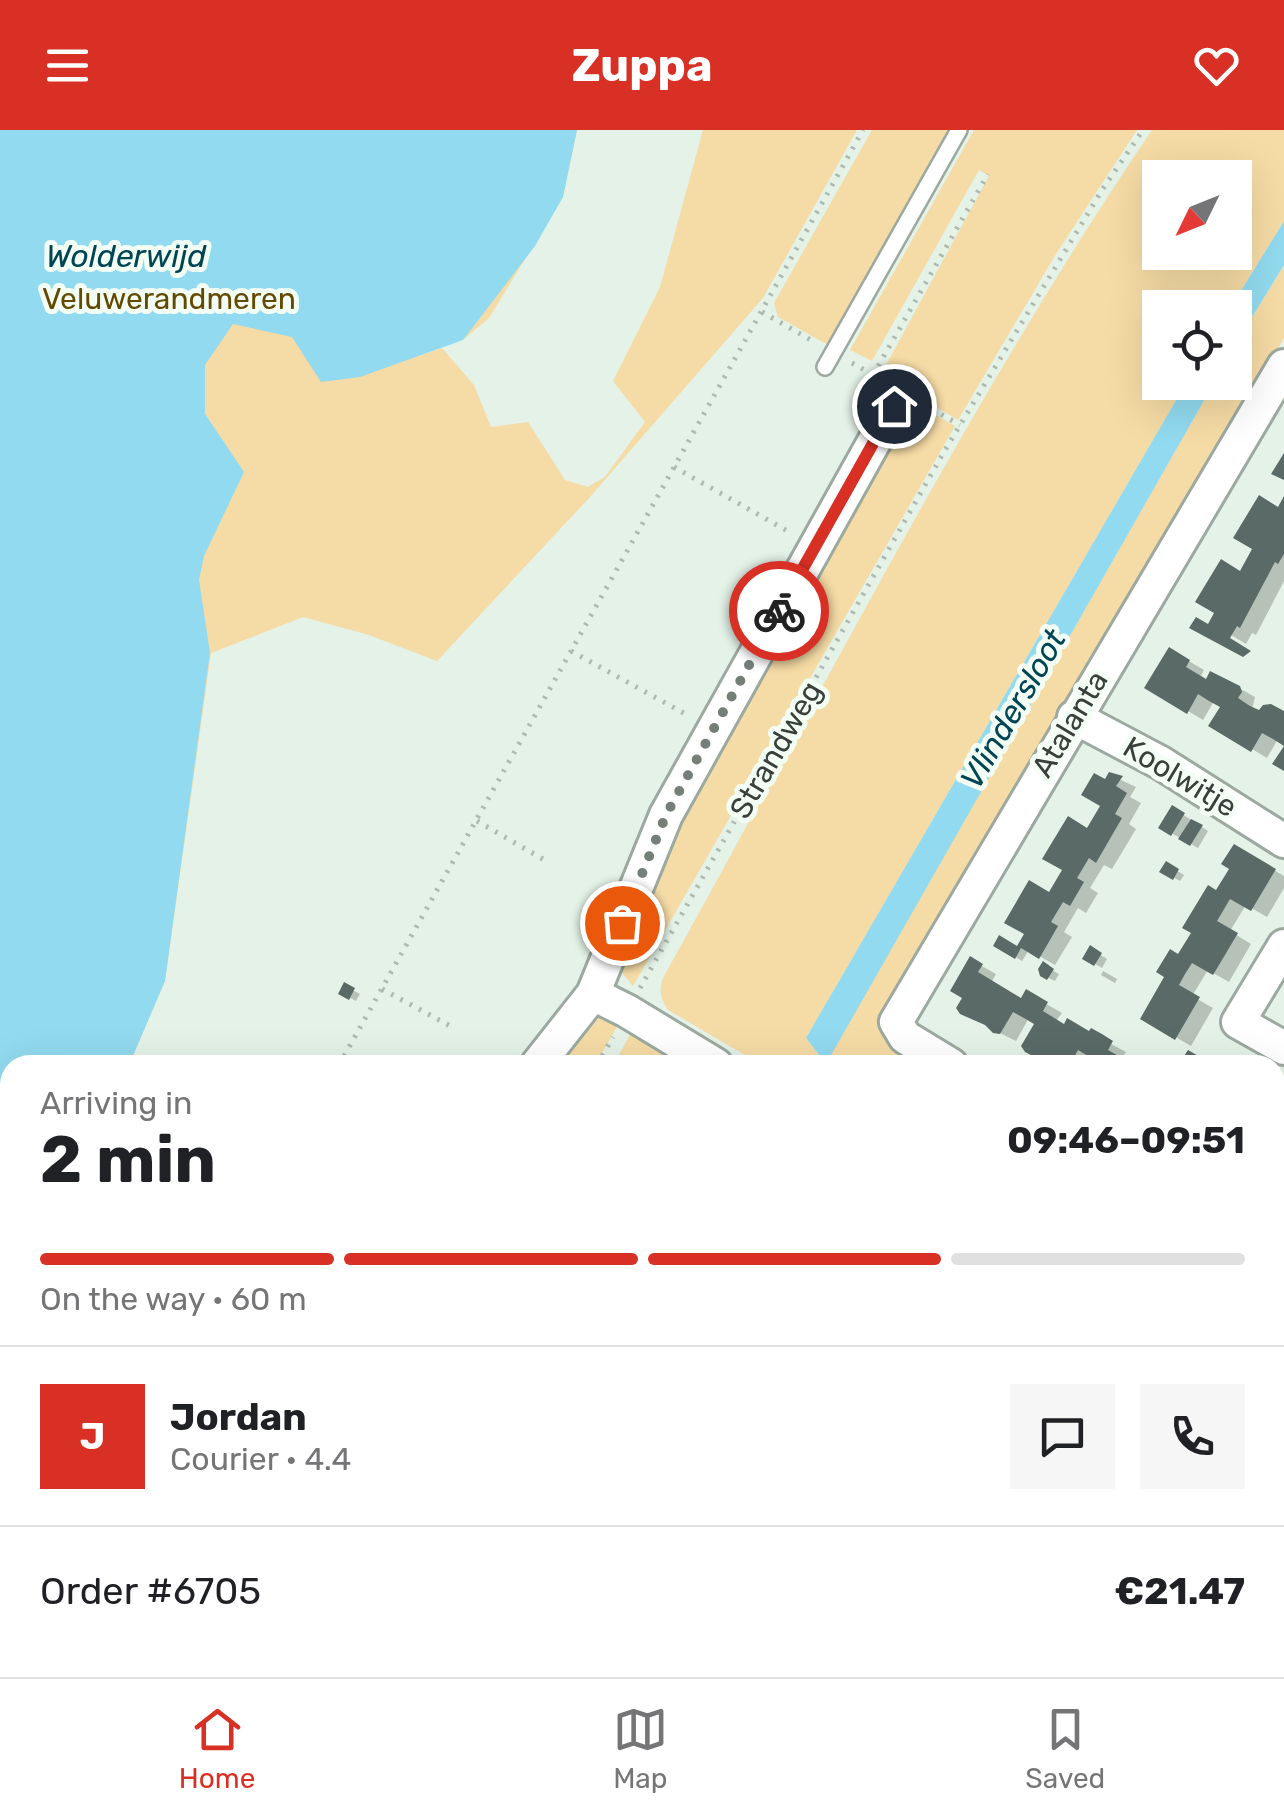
<!DOCTYPE html>
<meta charset="utf-8">
<style>
:root{--surface:#fff;--page:#f6f6f6;--text:#202124;--muted:#757577;--line:#e0e0e0;--accent:#d93025}
body{margin:0;font-family:Rubik,sans-serif;background:var(--page);color:var(--text);height:100vh;display:flex;flex-direction:column;font-size:38px;white-space:nowrap}
*{box-sizing:border-box;margin:0}
p{font-size:32px;color:var(--muted)}
.icon{flex:none;width:55px;height:55px;fill:none;stroke:currentColor;stroke-width:2;stroke-linecap:round;stroke-linejoin:round}
.map{position:relative;flex:1;overflow:hidden}
.drawer{position:absolute;left:0px;top:925px;width:1285px;height:622px;display:flex;flex-direction:column;background:var(--surface);border-radius:30px 30px 0 0;box-shadow:0 10px 40px #0002}
.drawer>*{flex:none}
.needle{width:65px;rotate:227deg}
.controls{position:absolute;left:1142px;top:30px;display:grid;gap:20px}
.controls a{display:grid;place-items:center;width:110px;height:110px;border-radius:0px;background:var(--surface);box-shadow:0 10px 40px #0002;font-size:50px}
.pin{position:absolute;display:grid;place-items:center;width:85px;height:85px;color:#fff;margin:-42px;border:5px solid #fff;border-radius:50%;box-shadow:0 2px 10px #0007}
.courier{position:absolute;display:grid;place-items:center;width:100px;height:100px;margin:-50px;border:8px solid #d93025;border-radius:50%;background:#fff;color:#222;box-shadow:0 2px 12px #0007}
.overview em{font-style:normal;font-weight:700}
.overview div{display:flex;flex-direction:column-reverse}
.overview{display:flex;align-items:center;justify-content:space-between;height:170px;padding:0 40px}
h1{font-size:65px;font-weight:700;line-height:75px}
.bar{display:grid;grid-template-columns:repeat(4,1fr);gap:15px 10px;align-content:center;height:120px;padding:0 40px}
.bar i{height:12px;border-radius:8px;background:var(--line)}
.bar .active{background:var(--accent)}
.bar p{grid-column:span 4}
.line{display:flex;align-items:center;gap:25px;padding:0 40px;border-top:2px solid var(--line)}
.line div{flex:1}
.round{display:grid;place-items:center;flex:none;width:105px;height:105px;border-radius:0px;background:var(--page)}
header{display:flex;justify-content:space-between;align-items:center;height:130px;padding:0 40px;background:var(--accent);color:#fff;font-size:45px;font-weight:700}
.tab-bar{display:flex;justify-content:space-around;align-items:center;height:140px;border-top:2px solid var(--line);background:var(--surface);font-size:28px;color:var(--muted)}
.tab-bar a{display:grid;justify-items:center;gap:5px}
.tab-bar .active{color:var(--accent)}
.map>svg:first-child{display:block}
</style>
<header><svg class="icon" aria-label="menu" viewBox="0 0 24 24"><path d="M4 6h16M4 12h16M4 18h16"/></svg>Zuppa<svg class="icon" aria-label="heart" viewBox="0 0 24 24"><path d="M12 20l-8-8c-3-5 5-10 8-4 3-6 11-1 8 4z"/></svg></header>
<div class="map">
<svg width="1284" height="1547" viewBox="0 0 1284 1547">
<rect width="100%" height="100%" fill="#e4f2e7"/>
<!-- green -->
<path fill="#f5dba5" fill-rule="evenodd" d="M0,0H577L563,67L489,188L464,209L364,242L356,247L442,218L474,255L491,297L528,292L565,350L588,357L605,347L645,292L613,251L660,157L703,0H857L763,168L589,368L437,531L369,505L303,487L211,523L165,851L129,935H10Z
M872,0H949L828,215L778,187L774,173Z
M974,0H1137L1056,124L958,290L881,244L989,46L979,40L872,231L850,220Z
M1152,0H1284V91L1231,177L1160,178V252L1186,253L806,908L825,933L1214,253L1235,252V215L1284,135V208L884,895L948,935H762L668,880C660,868 659,861 663,848C822,563 969,270 1152,0ZM1160,48H1235V122H1160Z
M911,271L955,296L633,856L620,840L679,687Z
M593,883L618,895L595,935H551Z
M634,898L696,935H613Z
M1275,1131L1284,1137V1248L1275,1243Z
M0,1212L10,1218V1341L0,1326Z
M1275,1280L1284,1285V1359L1275,1353Z
M10,1506V1538H182L176,1547H0V1525Z
M275,1538H436L431,1547H269Z"/>
<!-- water -->
<path fill="#92daef" d="M0,0H577L563,67L535,116L463,210L360,247L321,252L292,207L233,194L205,235V284L244,342L204,426L199,450L210,523L165,851L129,935H10V1051L0,1054Z
M1284,91V135L1235,215V178L1231,177Z
M1186,253H1214L826,934L806,908Z"/>
<!-- shadow -->
<path fill="#0003" d="M1284,371V451L1256,505L1252,503L1246,514L1211,493Z
M1170,520L1204,540L1200,548L1239,558L1255,567L1252,579L1260,584H1284V613L1278,609L1267,628L1212,595L1223,576L1214,571L1203,590L1148,557Z
M1110,645L1136,657L1130,667L1141,673L1129,694L1136,699L1112,739L1104,735L1090,758L1098,763L1086,783L1078,778L1064,802L1072,807L1055,835L1029,820L1022,831L996,815L1018,819L1103,675L1106,653Z
M1173,678L1208,701L1198,718L1162,698Z
M1235,717L1284,746V758L1267,787L1246,775L1230,801L1251,814L1229,852L1208,840L1192,866L1213,878L1191,916L1143,888L1232,738Z
M1166,734L1184,745L1180,751L1162,741Z
M1091,819L1107,829L1102,838L1085,828Z
M971,830L996,844L991,853L1022,871L1027,863L1062,883L1056,891L1065,896L1068,891L1126,922L1121,930L1129,935H1101L1103,932L1094,927L1089,935H1053L1038,893L1029,888L1016,911L988,897L965,867Z
M1043,835L1059,844L1055,851L1042,845Z
M1103,841L1117,849L1115,853L1101,845Z
M345,856L360,864L356,871L341,863Z
M1275,979L1284,984V995L1275,990Z
M1275,1405L1284,1410L1279,1422L1284,1425V1464L1275,1459Z
M594,1538H657L673,1547H610Z
M729,1538H811L807,1544L796,1538L791,1547H731L734,1541Z
M929,1538H946L962,1547H946Z
M1239,1538H1263L1279,1547H1248L1250,1544Z"/>
<!-- building -->
<path fill="#596a67" d="M1284,323V350L1271,344Z
M1259,365L1278,377L1284,366V424L1278,434L1275,432L1240,498L1237,496L1230,508L1251,521L1243,527L1189,498L1196,487L1208,494L1214,483L1195,472L1221,429L1240,441L1252,419L1233,408Z
M1169,517L1190,530L1186,537L1206,549L1210,541L1240,556L1242,562L1238,568L1250,576L1259,580L1263,575L1271,574L1284,581V641L1272,634L1284,616L1273,609L1262,603L1251,622L1208,596L1220,577L1209,571L1198,564L1187,584L1144,558Z
M1109,642L1123,646L1116,656L1127,663L1115,684L1122,688L1096,733L1089,728L1077,748L1084,752L1070,776L1063,772L1051,792L1058,796L1039,829L1021,818L1015,829L993,816L999,805L1017,816L1024,804L1004,793L1029,750L1049,762L1062,740L1042,729L1068,686L1087,698L1100,676L1081,665L1094,643L1105,649Z
M1172,675L1185,683L1171,706L1158,698Z
M1191,689L1203,695L1190,716L1178,709Z
M1234,714L1276,739L1251,781L1230,769L1217,791L1238,803L1213,845L1192,833L1185,844L1179,855L1200,867L1175,910L1140,889L1164,847L1156,842L1170,819L1178,824L1191,803L1182,798L1208,755L1216,760L1229,739L1221,734Z
M1166,731L1179,739L1173,750L1159,742Z
M1090,815L1102,823L1094,836L1082,829Z
M970,826L983,834L978,842L1021,868L1026,859L1048,872L1043,881L1064,894L1067,888L1089,901L1091,898L1102,904L1113,911L1108,920L1134,935H1098L1100,933L1078,920L1070,935H1050L1025,922L1021,916L1034,894L1024,888L1013,882L1000,904L993,903L985,895L960,884L956,878L962,868L950,861Z
M1043,831L1054,839L1047,850L1040,846L1038,839Z
M344,852L355,858L349,870L338,864Z
M1188,920L1200,927L1195,935L1181,931Z
M1284,1006V1052L1275,1046V1021Z
M1275,1417L1284,1422V1467L1275,1462Z
M589,1538H661L655,1547H605Z
M724,1538H777L771,1547H728L731,1542Z
M1094,1538H1116L1132,1547H1104L1092,1540Z
M1234,1538H1267L1261,1547H1246Z"/>
<g fill="none" stroke-linecap="round" stroke-linejoin="round">
<!-- lane casing -->
<g stroke="#9ca99f" stroke-width="20">
<path id="lane" d="M825,237L959,0"/>
</g>
<!-- street casing -->
<g stroke="#9ca99f" stroke-width="38">
<path id="street" d="M1074,587L1161,633L1284,711
M1284,816L1238,892L1284,918
M593,864L627,881L716,935
M537,935L593,864L666,685L894,276
M951,935L905,907L896,892L1284,236
M1275,1127L1284,1132
M1275,1265L1284,1270
M1275,1503L1284,1509
M514,1538L530,1547
M182,1547L188,1538
M445,1547L451,1538
M816,1547L822,1538"/>
</g>
<!-- path -->
<path stroke="#aeb9b0" stroke-width="5" stroke-dasharray="2.5 8" stroke-linecap="butt" d="M762,182L816,213
M852,233L873,245
M873,245L988,44
M923,274L960,295
M674,337L791,403
M571,521L689,586
M477,691L548,732
M640,858L945,320L1102,60L1143,0
M382,859L452,897
M344,927L359,935
M339,935L863,0
M597,935L613,907
M0,1541L10,1523
M254,1547L259,1538"/>
<!-- lane -->
<use href="#lane" stroke="#fff" stroke-width="15"/>
<!-- street -->
<use href="#street" stroke="#fff" stroke-width="32"/>
</g>
<g fill="none" stroke-linecap="round" stroke-linejoin="round">
<!-- done -->
<path stroke="#757e77" stroke-width="10" stroke-dasharray="0 18" d="M622,793L666,685L779,481"/>
<!-- route -->
<path stroke="#d93025" stroke-width="12" d="M779,481L894,276"/>
</g>
<g text-anchor="middle" stroke-width="10" stroke-linejoin="round" paint-order="stroke">
<!-- park labels -->
<g font-size="30" fill="#634902" stroke="#f3fff5">
<text x="169" y="179">Veluwerandmeren</text>
</g>
<!-- street labels -->
<g font-size="30" fill="#393f3a" stroke="#f3fff5">
<text transform="translate(1070 594) rotate(-59)" y="10">Atalanta</text>
<text transform="translate(776 620) rotate(-60)" y="10">Strandweg</text>
<text transform="translate(1180 647) rotate(31)" y="10">Koolwitje</text>
</g>
<!-- water labels -->
<g font-size="32" font-style="italic" fill="#014554" stroke="#f3fff5">
<text x="126" y="137">Wolderwijd</text>
<text transform="translate(1013 579) rotate(-60)" y="11">Vlindersloot</text>
</g>
</g>
</svg>
<div class="controls">
<a><svg class="needle" viewBox="-14 -14 28 28"><path d="M0-13l5 13h-10z" fill="#e53935"/><path d="M0 13l5-13h-10z" fill="#757577"/></svg></a>
<a><svg class="icon" aria-label="locate" viewBox="0 0 24 24"><circle cx="12" cy="12" r="6"/><path d="M12 2v4M12 18v4M2 12h4M18 12h4"/></svg></a>
</div>
<div class="pin" style="left:622px;top:793px;background:#ea580c"><svg class="icon" aria-label="bag" viewBox="0 0 24 24"><path d="M5 8h14l-1 12H6zM9 8a3 3 0 0 1 6 0"/></svg></div>
<div class="pin" style="left:894px;top:276px;background:#1f2937"><svg class="icon" aria-label="home" viewBox="0 0 24 24"><path d="M3 11l9-7 9 7M6 9v11h12V9"/></svg></div>
<div class="courier" style="left:779px;top:481px"><svg class="icon" aria-label="bike" viewBox="0 0 24 24"><circle cx="6" cy="16" r="4"/><circle cx="18" cy="16" r="4"/><path d="M6 16l4-8h5l3 8M10 8l3 8H6M13 5h3"/></svg></div>
<section class="drawer">
<div class="overview"><div><h1>2 min</h1><p>Arriving in</p></div><em>09:46–09:51</em></div>
<div class="bar"><i class="active"></i><i class="active"></i><i class="active"></i><i></i><p>On the way · 60 m</p></div>
<div class="line" style="height:180px"><b class="round" style="background:var(--accent);color:#fff">J</b><div><b>Jordan</b><p>Courier · 4.4</p></div><a class="round"><svg class="icon" aria-label="chat" viewBox="0 0 24 24"><path d="M4 5h16v11H9l-5 4z"/></svg></a><a class="round"><svg class="icon" aria-label="phone" viewBox="0 0 24 24"><path d="M5 4h4l2 5-3 2q2 4 5 5l2-3 5 2v4C11 20 4 13 5 4z"/></svg></a></div>
<div class="line" style="height:130px"><div>Order #6705</div><b>€21.47</b></div>
</section>
</div>
<nav class="tab-bar">
<a class="active"><svg class="icon" aria-label="home" viewBox="0 0 24 24"><path d="M3 11l9-7 9 7M6 9v11h12V9"/></svg>Home</a>
<a><svg class="icon" aria-label="map" viewBox="0 0 24 24"><path d="M3 6l6-2 6 2 6-2v14l-6 2-6-2-6 2zM9 4v14M15 6v14"/></svg>Map</a>
<a><svg class="icon" aria-label="saved" viewBox="0 0 24 24"><path d="M7 4h10v16l-5-4-5 4z"/></svg>Saved</a>
</nav>
